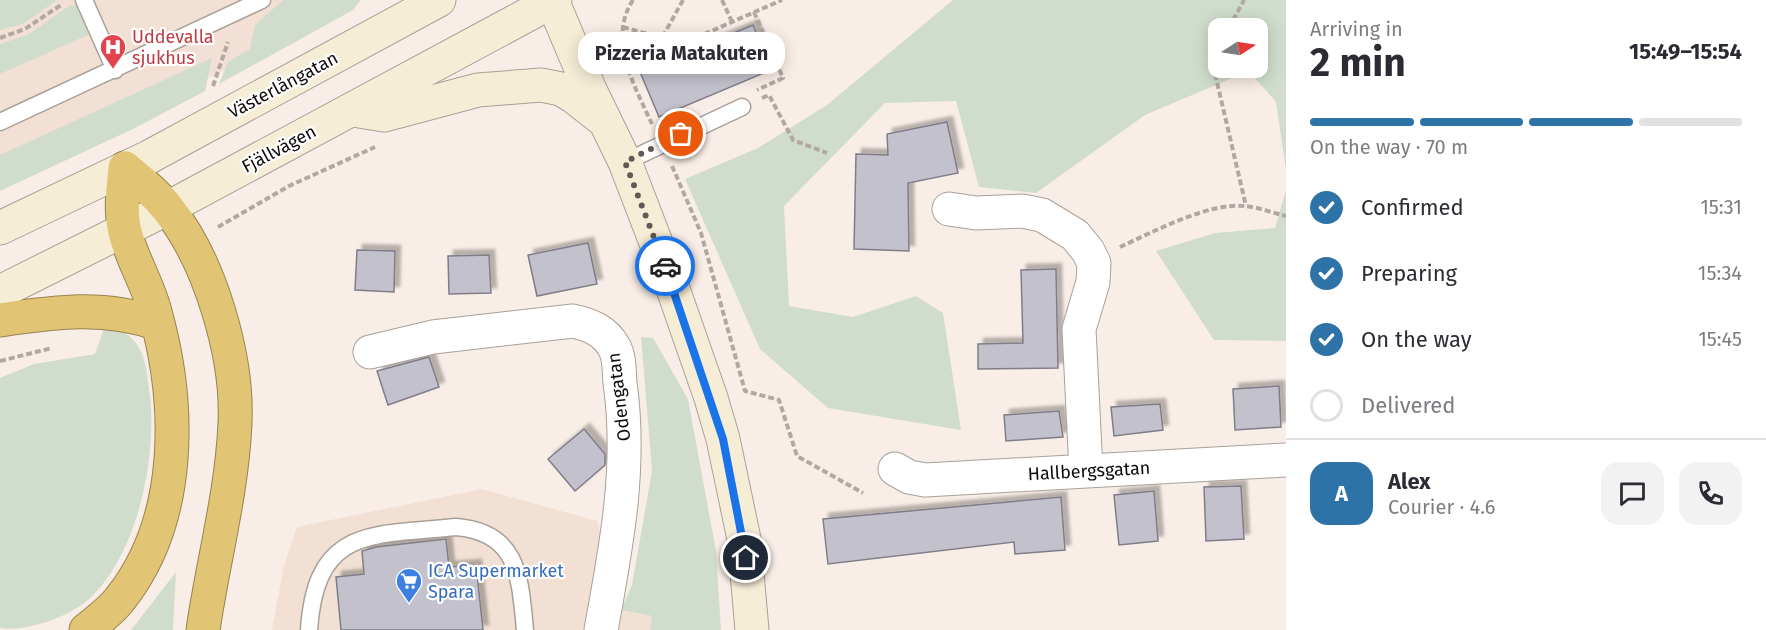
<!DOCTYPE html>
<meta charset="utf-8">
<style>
:root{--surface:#fff;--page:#f2f2f3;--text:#2b2b33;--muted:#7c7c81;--line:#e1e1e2;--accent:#2d73a8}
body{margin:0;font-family:"Fira Sans",sans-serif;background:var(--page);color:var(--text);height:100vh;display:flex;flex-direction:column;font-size:22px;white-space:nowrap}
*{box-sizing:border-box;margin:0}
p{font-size:20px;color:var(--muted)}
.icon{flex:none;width:33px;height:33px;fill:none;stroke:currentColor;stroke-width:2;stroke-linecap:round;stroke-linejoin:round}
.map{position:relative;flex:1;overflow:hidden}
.side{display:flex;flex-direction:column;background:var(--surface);width:480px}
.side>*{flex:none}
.needle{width:39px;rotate:78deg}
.controls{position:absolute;left:1208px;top:18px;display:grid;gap:12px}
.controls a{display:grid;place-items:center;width:60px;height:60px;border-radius:12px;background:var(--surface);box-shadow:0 3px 15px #0003;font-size:30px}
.pin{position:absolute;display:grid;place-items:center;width:51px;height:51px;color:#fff;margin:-26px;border:3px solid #fff;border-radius:50%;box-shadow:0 2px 6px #0007}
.courier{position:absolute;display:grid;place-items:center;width:60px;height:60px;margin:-30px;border:4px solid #1a73e8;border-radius:50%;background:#fff;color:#222;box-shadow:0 2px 8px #0007}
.bubble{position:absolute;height:42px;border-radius:18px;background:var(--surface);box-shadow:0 3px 15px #0003;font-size:20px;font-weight:700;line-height:42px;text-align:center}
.head em{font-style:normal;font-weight:700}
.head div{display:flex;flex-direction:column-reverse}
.head{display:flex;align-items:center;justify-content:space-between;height:102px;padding:0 24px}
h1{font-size:39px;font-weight:700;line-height:45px}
.bar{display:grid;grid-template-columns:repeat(4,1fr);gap:9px 6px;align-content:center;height:72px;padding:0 24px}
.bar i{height:8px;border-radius:4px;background:var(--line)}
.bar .selected{background:var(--accent)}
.bar p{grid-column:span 4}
.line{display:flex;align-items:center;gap:15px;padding:0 24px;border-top:2px solid var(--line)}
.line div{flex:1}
.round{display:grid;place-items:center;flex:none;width:63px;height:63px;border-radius:18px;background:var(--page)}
ol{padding:0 24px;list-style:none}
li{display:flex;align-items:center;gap:18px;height:66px}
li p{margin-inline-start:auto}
li .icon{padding:6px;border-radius:50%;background:var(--accent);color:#fff;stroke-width:4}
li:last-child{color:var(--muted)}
li i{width:33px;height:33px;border:3px solid var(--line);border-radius:50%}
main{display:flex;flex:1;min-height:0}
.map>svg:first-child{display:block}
</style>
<main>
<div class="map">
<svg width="1286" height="630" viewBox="0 0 1286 630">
<defs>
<filter id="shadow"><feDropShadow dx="5.5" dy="-5.5" stdDeviation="1.5" flood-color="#0004"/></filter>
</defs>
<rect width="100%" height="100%" fill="#f9eee7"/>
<!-- built -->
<path fill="#f2e0d4" d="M0,0H352L302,32L0,180Z
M482,489L597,521L621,610L653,616L650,630H272L283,569L297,527Z"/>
<!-- green -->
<path fill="#d0ddcc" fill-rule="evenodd" d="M0,0H57L23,24L0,30Z
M283,0H361L353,10L219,84L228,62L250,49L255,25Z
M953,0H1286V170L1276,102L1249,71L1145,115L1036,193L979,187L956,101L885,103L784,206L789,306L853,317L916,296L943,313L961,430L828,408L760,349L685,179L758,148L827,105ZM1218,28H1257V68H1218Z
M70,5L77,6L90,34L0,74V44L29,34Z
M212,58L205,91L133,129L0,191V155Z
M1286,190V341L1214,340L1156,251L1215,233L1275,228Z
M106,323C117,328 128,333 136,343C147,358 147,378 150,396C157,458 137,556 89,599C76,611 56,619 40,624C26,627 15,630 0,628V378L34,364L95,354Z
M641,337L653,338L688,399L716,551L721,630H650L652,616L621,610L632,585L652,471Z
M176,572L173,630H131Z"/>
<!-- building -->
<path fill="#c3c1cc" stroke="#7f7d88" stroke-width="1.5" filter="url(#shadow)" d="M753,25L771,70L659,117L640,72Z
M947,122L958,173L908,183L909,251L854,249L856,154L888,155L887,134Z
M588,243L597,284L537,296L528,255Z
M357,250L395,251L394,292L355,290Z
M489,255L491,293L449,294L448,256Z
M1056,269L1058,368L978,369V344L1023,343L1021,270Z
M429,357L439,387L388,405L377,371Z
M1279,386L1281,427L1235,430L1233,389Z
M1160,404L1163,430L1114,436L1111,407Z
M1059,411L1063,437L1006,441L1004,415Z
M584,429L605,454V465L575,491L548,459Z
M1241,486L1244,539L1206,541L1204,487Z
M1154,491L1158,541L1119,545L1114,495Z
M1061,497L1065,550L1015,554L1014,542L828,564L823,519Z
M446,539L449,567L476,565L483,630H341L336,577L364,574L362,551L376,547Z"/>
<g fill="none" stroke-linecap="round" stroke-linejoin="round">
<!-- lane casing -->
<g stroke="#a9a098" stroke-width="19">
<path id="lane" d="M84,0L115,70
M0,122L262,0
M625,162L742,107
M309,630C316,525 373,536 456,527C520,532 520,580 525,630"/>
</g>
<!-- street casing -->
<g stroke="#a9a098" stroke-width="35">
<path id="street" d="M949,209L976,213L1022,211L1042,215L1075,235L1088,251L1094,263L1093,282L1079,329L1086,471
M370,352L433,337L573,321C591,325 605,331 614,347C620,357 619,372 620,383C632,467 616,548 601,630
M895,469L909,477L925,480L1286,460"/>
</g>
<!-- secondary casing -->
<g stroke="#a9a098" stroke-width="35">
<path id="secondary" d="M552,0L590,90L625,162L665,266L711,398L723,439L744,539L752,630
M353,110L384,115L478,90L541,85L561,89L574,97L602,119
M0,228L149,157L439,0
M0,292L168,208L555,0"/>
</g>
<!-- highway casing -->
<g stroke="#98834f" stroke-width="35">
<path id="highway" d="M125,168C140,181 156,193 168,209C210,261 238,356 235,423C232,493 213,561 203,630
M0,320C56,312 104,305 158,324
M86,630C98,620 111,611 120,599C183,520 181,405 155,312C148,284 132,260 125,232C120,211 123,189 125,168"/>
</g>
<!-- path -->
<path stroke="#b1a8a3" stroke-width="4" stroke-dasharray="6 3" stroke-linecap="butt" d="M633,0C607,39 635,87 652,124
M683,0L662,38L666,51L782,0
M722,0L732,22
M754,12L783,78L757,90
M623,27L662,38
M1229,28L1244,0
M0,38L25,29L61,5
M1218,49L1212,61L1246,206
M213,86L228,42
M762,98L769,95L793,140L827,153
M672,166L701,233L745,391L779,400L797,456L863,493
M218,227L289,186L375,147
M1120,247C1153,232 1209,202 1245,206C1258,207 1273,213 1286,216
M0,361L52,348"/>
<!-- lane -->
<use href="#lane" stroke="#fff" stroke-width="16"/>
<!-- street -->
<use href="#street" stroke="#fff" stroke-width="33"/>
<!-- secondary -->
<use href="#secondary" stroke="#f6edd6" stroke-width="33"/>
<!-- highway -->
<use href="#highway" stroke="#e2c475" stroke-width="33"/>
</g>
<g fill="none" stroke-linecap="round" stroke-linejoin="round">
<!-- done -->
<path stroke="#605a57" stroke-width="6" stroke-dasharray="0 10.8" d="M665,266L625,162L681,134"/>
<!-- route -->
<path stroke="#1a73e8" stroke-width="8" d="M665,266L723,439L746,558"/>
</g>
<!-- icons -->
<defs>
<g id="hospital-pin" transform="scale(1.35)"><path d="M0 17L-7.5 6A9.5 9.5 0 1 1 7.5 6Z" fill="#e0444e" stroke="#fefefe"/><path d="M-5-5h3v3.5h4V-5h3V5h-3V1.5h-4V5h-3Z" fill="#fff"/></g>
<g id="supermarket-pin" transform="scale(1.35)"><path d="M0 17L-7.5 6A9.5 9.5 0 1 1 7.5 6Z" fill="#3f7fe0" stroke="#fefefe"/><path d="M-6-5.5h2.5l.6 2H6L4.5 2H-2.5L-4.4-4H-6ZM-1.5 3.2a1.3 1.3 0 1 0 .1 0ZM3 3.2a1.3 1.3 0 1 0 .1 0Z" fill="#fff"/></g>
</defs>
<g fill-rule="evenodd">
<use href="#hospital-pin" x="113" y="47"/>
<use href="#supermarket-pin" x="409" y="581"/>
</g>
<g text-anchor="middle" stroke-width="4.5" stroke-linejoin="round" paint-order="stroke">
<!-- health labels -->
<g font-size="18" fill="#be3a42" stroke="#fefefe" text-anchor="start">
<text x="132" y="43">Uddevalla<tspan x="132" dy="21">sjukhus</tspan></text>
</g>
<!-- street labels -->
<g font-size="18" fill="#0e0b09" stroke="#fefefe">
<text transform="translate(283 85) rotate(-28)" y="6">Västerlångatan</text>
<text transform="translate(279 149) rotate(-28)" y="6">Fjällvägen</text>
<text transform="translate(619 397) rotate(-97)" y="6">Odengatan</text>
<text transform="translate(1089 471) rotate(-3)" y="6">Hallbergsgatan</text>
</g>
<!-- shop labels -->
<g font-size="18" fill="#366cbe" stroke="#fefefe" text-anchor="start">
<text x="428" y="577">ICA Supermarket<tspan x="428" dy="21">Spara</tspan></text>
</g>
</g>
</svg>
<div class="controls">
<a><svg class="needle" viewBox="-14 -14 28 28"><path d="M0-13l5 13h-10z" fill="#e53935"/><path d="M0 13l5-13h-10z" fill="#7c7c81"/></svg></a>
</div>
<div class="pin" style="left:681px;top:134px;background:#ea580c"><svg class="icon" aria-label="bag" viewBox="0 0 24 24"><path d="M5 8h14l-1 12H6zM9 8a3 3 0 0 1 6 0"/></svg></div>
<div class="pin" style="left:746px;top:558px;background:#1f2937"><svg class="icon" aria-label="home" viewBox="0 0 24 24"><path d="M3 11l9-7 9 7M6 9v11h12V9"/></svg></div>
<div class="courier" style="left:665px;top:266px"><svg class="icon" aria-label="car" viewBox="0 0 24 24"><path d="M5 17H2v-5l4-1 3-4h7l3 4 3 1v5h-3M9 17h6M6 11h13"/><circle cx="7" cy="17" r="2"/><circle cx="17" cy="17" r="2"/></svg></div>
<div class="bubble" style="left:578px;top:32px;width:207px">Pizzeria Matakuten</div>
</div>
<section class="side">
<div class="head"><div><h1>2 min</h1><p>Arriving in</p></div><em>15:49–15:54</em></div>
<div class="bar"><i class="selected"></i><i class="selected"></i><i class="selected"></i><i></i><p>On the way · 70 m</p></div>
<ol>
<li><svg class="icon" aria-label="check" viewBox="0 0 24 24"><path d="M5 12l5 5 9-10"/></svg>Confirmed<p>15:31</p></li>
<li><svg class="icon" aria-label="check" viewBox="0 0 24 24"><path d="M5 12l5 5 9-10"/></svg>Preparing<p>15:34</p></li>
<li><svg class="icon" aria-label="check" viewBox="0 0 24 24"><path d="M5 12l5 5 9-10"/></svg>On the way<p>15:45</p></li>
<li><i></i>Delivered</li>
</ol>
<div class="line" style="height:108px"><b class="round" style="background:var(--accent);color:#fff">A</b><div><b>Alex</b><p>Courier · 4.6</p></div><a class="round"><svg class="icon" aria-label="chat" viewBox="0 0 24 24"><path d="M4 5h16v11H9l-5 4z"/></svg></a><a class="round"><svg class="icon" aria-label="phone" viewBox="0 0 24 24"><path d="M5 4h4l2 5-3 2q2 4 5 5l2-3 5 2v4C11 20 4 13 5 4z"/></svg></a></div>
</section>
</main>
